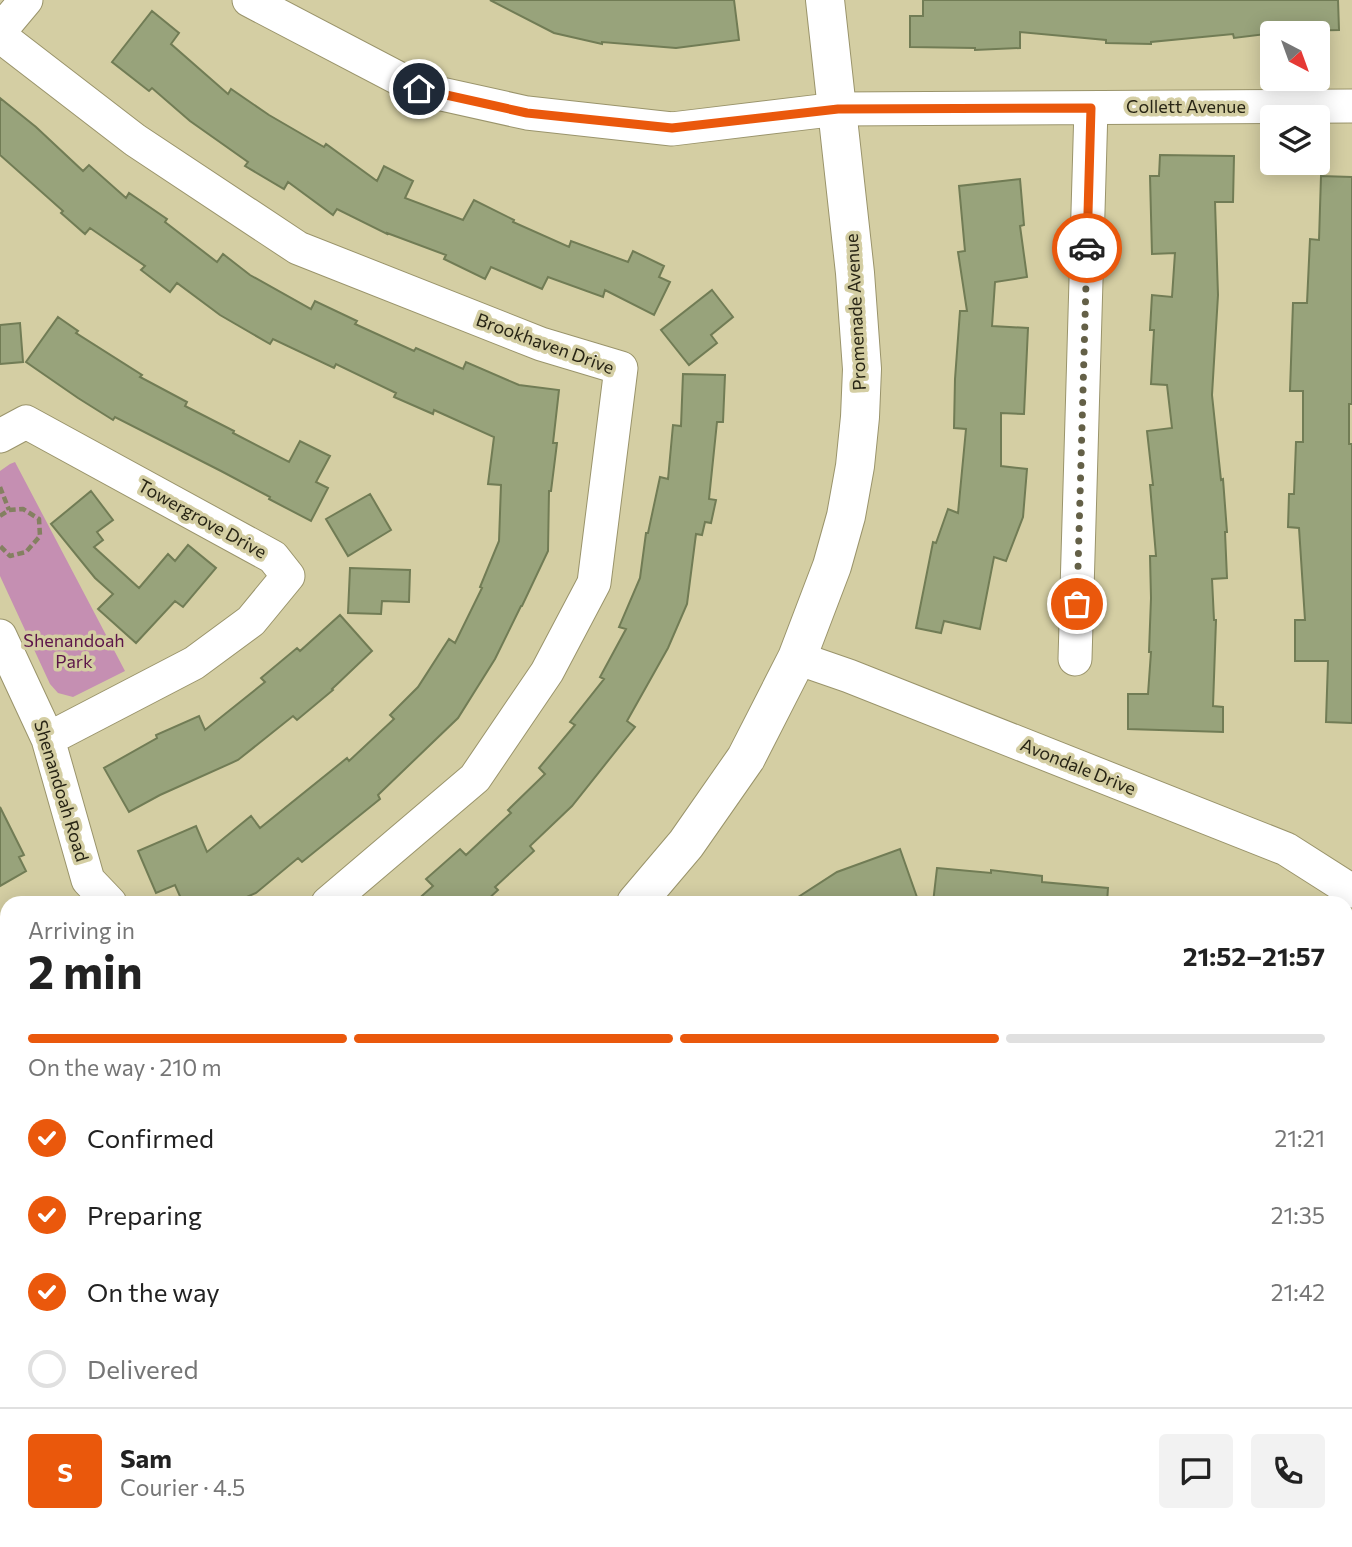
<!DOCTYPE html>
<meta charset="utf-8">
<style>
:root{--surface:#fff;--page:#f2f2f2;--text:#222;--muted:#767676;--line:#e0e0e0;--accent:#ea580c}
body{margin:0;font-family:Commissioner,sans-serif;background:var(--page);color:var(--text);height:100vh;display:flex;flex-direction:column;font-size:26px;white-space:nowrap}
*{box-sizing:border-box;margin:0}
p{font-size:23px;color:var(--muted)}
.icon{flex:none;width:38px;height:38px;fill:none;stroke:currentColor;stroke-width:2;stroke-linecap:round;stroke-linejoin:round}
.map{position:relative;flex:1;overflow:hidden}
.panel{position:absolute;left:0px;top:896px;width:1353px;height:651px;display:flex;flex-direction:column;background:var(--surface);border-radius:21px 21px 0 0;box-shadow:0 4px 18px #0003}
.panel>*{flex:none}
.needle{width:46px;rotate:139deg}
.fabs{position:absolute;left:1260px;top:21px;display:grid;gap:14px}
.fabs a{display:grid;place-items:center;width:70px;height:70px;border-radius:7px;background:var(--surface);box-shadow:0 4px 18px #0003;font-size:35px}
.pin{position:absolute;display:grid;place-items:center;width:60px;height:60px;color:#fff;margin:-30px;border:4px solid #fff;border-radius:50%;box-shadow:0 2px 7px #0007}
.courier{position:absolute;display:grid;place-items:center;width:70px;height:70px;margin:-35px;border:5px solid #ea580c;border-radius:50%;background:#fff;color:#222;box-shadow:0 2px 9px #0007}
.summary em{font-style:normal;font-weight:700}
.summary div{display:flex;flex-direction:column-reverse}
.summary{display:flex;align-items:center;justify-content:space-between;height:119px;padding:0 28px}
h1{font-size:46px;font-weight:700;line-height:52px}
.bar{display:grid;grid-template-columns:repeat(4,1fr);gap:10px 7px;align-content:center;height:84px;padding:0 28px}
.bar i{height:9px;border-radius:5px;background:var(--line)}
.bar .active{background:var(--accent)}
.bar p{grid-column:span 4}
.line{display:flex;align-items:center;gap:18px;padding:0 28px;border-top:2px solid var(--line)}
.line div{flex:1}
.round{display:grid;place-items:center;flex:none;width:74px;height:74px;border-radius:7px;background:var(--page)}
ol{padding:0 28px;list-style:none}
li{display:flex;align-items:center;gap:21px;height:77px}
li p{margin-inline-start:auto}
li .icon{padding:7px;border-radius:50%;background:var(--accent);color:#fff;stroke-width:4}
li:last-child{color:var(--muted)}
li i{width:38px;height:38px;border:4px solid var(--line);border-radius:50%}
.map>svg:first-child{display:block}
</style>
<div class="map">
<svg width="1352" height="1547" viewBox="0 0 1352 1547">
<rect width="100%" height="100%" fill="#d4cea3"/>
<!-- green -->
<path fill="#c58fb2" d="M15,462L125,671L73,697L58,693L50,684L0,576V471L10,464Z
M1352,1000V1125L1346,1134V1003Z
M773,1540H1038L1032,1547H763Z"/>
<!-- building -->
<path fill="#98a37b" stroke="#717c55" stroke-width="2" d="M490,0H734L739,40L676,48L602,42V44L554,33Z
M923,0H1338L1339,30L1291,31L1234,38L1233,34L1151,42V44L1106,43V40L1020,32V48L975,50V48L910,47V16H923Z
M152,11L179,33L171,44L228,94L231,89L269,115L324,147L326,144L377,181L384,166L413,181L405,198L463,220L474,200L514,220L513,222L569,247L571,241L628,262L633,251L664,266L659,277L670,282L654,315L605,290L603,297L548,277L542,289L491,267L485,279L444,259L446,255L387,233V234L337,209L333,215L288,182L284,189L245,166L248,162L190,121L152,88L149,91L112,62Z
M0,98L36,127L83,171L89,165L126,198L129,193L167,219L165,222L217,262L223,254L250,275L311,309L315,301L357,321L355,324L414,351L416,348L463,369L466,362L519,385L559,390L553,443H557L551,491H549L548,551L522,606H521L495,659L458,718L378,795L380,799L302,862L298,858L256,893L233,903H183L175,885L156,893L138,851L196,826L207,852L251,816L260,828L347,758L349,761L394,719L390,715L418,687L449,639L455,643L482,588L480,587L499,541L501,485L488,484L494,437L434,410L433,414L394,397L396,393L336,364L334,368L273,339L270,344L220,315L177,283L170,292L141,270L145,266L90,228L85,234L61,213L63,211L0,155Z
M1160,155L1234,156L1233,202H1215L1218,295L1212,395L1221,480L1223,479L1227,532H1225L1227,578L1212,579L1214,620H1216L1213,706L1223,707V732L1128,729V694H1148L1151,652H1149L1151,598L1150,556H1156L1150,485H1153L1147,431L1172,428L1167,385L1151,384L1154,330H1150L1152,295L1172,297L1175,253L1152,254L1150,176H1159Z
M1321,176L1352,177V404H1349V444H1352V723L1326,722L1328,661H1295V620H1305L1299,528L1288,527L1289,494H1294L1296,442H1303V391H1290L1293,303H1307L1310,239L1319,240Z
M1020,179L1024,225L1020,226L1027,277L995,282L992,326L1028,328L1024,414L1001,413V466L1027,469L1023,517L1006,561L994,557L980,629L944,621L941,633L916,628L933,542L936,543L948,509L958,513L966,429L954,428L955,379L960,311H967L958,252L965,251L959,186Z
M712,290L733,317L711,335L717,343L689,365L661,330Z
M58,317L78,331L76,333L142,375L140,377L187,402L185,406L234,431L233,433L289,462L300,441L330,456L316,482L328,488L311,521L269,499L270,497L221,471L115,417L113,420L78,398L26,362Z
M20,323L23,362L0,364V325Z
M683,374L725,375L723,422H717L709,499L716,500L711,523L705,522L702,535L696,534L687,604L668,648L627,721L635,727L572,806L530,846L534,851L495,887L498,890L484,903H414L433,886L426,879L460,849L466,855L511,813L508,810L545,774L539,768L575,725L570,722L604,679L600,677L626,629L619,627L640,578L646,533H648L660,477L668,479L673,425L681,426Z
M91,491L113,520L97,532L103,540L94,547L139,588L168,554L175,561L188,545L216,568L183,607L175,601L136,643L98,609L113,594L95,578L51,524Z
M370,494L391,530L348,556L326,519Z
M350,568L410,570L409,602L382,601L381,614L348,613Z
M340,615L372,651L332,689L333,690L297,720L293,716L238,760L160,795L129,812L104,768L157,738L156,735L199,716L205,730L265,682L261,678L297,648L300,651Z
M0,807L24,855L19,857L26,871L0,886Z
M900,849L919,903H789L837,872Z
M937,868L991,873V870L1042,876V882L1108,888L1107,903H933Z"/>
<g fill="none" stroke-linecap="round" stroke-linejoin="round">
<!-- minor casing -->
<g stroke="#9a946b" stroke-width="35">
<path id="minor" d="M249,0L419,89L527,113L672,129L838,109L1352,106
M0,31L26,0
M0,36L135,140L298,248L541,344L621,368L594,583L547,672L475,778L328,903
M0,436L26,422L273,557L288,576L251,621L194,663L48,739
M0,636L48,739L88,880L110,903
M797,658L849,676L1286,849L1352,891
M1075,659L1091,108
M1346,955L1352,951
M416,1540L417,1547
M1134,1540L1143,1547
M694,1547L708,1540"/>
</g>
<!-- major casing -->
<g stroke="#9a946b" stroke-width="40">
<path id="major" d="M636,903L686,844L746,758L797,658L832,566L846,516L855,466L860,417L862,369L855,273L825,0
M0,1349L7,1345"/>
</g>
<!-- path -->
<path stroke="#848061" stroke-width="4.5" stroke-dasharray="7 3.5" stroke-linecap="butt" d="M0,487L9,510
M0,516L9,510L23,509L39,519L40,536L26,552L10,556L0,546
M1346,1078L1352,1073
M957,1547L963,1540"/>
<!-- minor -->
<use href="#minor" stroke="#fff" stroke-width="33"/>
<!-- major -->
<use href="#major" stroke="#fff" stroke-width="38"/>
</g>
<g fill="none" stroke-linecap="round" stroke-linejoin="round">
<!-- done -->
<path stroke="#646047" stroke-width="7" stroke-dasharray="0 12.6" d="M1077,604L1087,248"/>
<!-- route -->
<path stroke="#ea580c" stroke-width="9" d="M419,89L527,113L672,128L838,109L1091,108L1087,248"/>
</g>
<g text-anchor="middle" stroke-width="7" stroke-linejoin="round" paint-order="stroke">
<!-- street labels -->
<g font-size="18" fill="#282515" stroke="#d4cea3">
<text x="1186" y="113">Collett Avenue</text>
<text transform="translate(856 312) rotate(-93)" y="6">Promenade Avenue</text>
<text transform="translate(545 344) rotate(20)" y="6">Brookhaven Drive</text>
<text transform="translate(202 519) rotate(29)" y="6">Towergrove Drive</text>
<text transform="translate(1078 767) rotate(22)" y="6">Avondale Drive</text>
<text transform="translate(61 791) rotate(73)" y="6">Shenandoah Road</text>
</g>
<!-- park labels -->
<g font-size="18" fill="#5c1549" stroke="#d4cea3">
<text x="74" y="647">Shenandoah<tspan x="74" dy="21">Park</tspan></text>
</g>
</g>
</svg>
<div class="fabs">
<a><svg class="needle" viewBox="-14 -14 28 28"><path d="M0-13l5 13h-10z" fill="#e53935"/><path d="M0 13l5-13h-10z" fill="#767676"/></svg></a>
<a><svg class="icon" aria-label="layers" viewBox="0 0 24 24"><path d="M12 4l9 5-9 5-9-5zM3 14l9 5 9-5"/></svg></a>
</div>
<div class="pin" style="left:1077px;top:604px;background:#ea580c"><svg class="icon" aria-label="bag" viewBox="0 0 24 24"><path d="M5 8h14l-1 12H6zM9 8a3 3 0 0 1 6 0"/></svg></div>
<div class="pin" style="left:419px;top:89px;background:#1f2937"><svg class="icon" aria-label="home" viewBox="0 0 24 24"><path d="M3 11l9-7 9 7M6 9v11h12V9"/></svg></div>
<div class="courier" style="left:1087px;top:248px"><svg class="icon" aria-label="car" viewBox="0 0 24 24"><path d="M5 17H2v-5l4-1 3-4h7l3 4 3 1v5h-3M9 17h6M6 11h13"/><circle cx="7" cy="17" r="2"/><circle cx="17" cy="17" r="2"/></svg></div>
<section class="panel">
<div class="summary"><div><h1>2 min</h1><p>Arriving in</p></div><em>21:52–21:57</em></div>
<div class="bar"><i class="active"></i><i class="active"></i><i class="active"></i><i></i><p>On the way · 210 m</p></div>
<ol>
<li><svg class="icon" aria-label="check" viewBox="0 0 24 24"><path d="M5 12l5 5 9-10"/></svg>Confirmed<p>21:21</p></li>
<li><svg class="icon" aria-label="check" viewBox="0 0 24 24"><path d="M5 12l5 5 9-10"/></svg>Preparing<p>21:35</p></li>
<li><svg class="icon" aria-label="check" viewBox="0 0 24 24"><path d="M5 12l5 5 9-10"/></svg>On the way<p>21:42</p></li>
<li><i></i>Delivered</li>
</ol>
<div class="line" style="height:126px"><b class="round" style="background:var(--accent);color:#fff">S</b><div><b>Sam</b><p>Courier · 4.5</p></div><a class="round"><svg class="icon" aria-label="chat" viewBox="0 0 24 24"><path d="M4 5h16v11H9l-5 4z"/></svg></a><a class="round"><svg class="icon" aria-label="phone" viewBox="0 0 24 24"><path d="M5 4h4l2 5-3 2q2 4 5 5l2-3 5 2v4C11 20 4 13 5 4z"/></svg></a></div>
</section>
</div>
